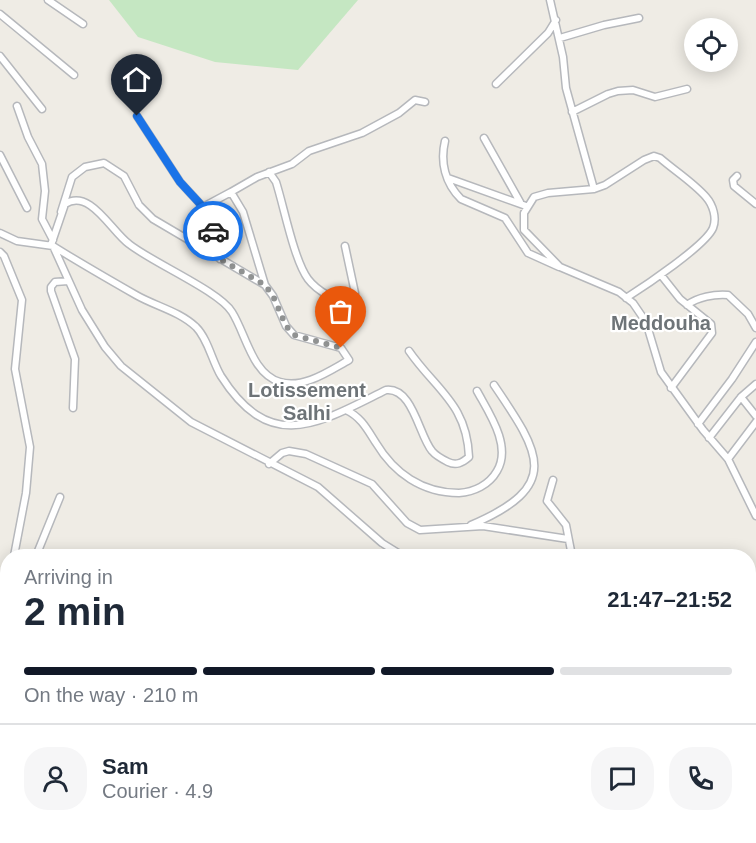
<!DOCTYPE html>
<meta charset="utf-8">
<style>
:root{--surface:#fff;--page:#f6f6f7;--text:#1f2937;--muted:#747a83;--line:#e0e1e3;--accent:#111827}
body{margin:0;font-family:Helvetica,sans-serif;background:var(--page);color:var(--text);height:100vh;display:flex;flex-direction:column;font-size:22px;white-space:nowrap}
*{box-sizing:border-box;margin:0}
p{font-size:20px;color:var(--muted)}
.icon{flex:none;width:33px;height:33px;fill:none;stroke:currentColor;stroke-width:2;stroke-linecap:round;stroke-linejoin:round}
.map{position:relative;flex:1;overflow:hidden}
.panel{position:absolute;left:0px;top:549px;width:756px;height:294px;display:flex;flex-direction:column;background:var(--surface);border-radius:24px 24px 0 0;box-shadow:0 3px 15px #0003}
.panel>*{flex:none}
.buttons{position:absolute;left:684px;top:18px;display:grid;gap:12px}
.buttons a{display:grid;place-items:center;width:54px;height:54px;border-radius:50%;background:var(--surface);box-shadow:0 3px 15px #0003;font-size:30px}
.pin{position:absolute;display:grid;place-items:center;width:51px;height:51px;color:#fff;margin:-62px -26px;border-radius:50% 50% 50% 0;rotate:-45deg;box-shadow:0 0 6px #0007}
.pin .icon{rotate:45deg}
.courier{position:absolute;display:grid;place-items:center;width:60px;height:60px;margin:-30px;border:4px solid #1a73e8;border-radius:50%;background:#fff;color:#222;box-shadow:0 2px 8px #0007}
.headline em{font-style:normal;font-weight:600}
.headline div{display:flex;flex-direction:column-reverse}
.headline{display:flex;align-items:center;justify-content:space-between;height:102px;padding:0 24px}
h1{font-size:39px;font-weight:600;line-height:45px}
.bar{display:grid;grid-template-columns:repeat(4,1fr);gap:9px 6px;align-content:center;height:72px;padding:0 24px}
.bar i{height:8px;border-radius:4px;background:var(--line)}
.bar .on{background:var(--accent)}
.bar p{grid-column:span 4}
.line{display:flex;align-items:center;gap:15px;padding:0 24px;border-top:2px solid var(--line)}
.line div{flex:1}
.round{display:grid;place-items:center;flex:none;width:63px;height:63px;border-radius:24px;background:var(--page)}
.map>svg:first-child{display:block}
</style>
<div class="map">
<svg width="756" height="843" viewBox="0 0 756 843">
<rect width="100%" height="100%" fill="#efece5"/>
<!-- green -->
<path fill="#c5e7c2" d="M109,0H358L298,70L215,62L138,37Z"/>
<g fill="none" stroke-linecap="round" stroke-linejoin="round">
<!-- minor casing -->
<g stroke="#b6b8bc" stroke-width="9">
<path id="minor" d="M48,0L83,24
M550,0L563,57L566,88L594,189L548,193L534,197L524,213V230L560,267L619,292L633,303L646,322L661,372L703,430L728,459L756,516
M0,14L74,75
M560,38L604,25L639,18
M0,56L42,109
M496,84L548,33L556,20
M17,106L28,137L42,164L45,191L42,219L53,240
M572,112L608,94L618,91L633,90L655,97L687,89
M137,116L180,182L203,207
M484,138L520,202
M445,141C440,162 445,183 461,199L505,218L528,253L559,267
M0,155L27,208
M269,172L276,182C284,207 294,260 308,279C317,291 337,302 351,304L354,303L355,293L345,246
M737,176L733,180L734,186L756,204
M448,178L526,206
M594,189L605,185L644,160L654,156L660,158C675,171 694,183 706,197C713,205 717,218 713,228C706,245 645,286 626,298
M231,192L257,177L292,164L309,151L362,133L399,113L415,100L425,102
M0,233L17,241L53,246L82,310L105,347L121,366L191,422L318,487L382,543L403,556
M51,245L65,204C90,188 111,231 129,244C153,263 219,291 232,312C246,334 252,374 280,382C304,389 329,371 349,360L341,348L294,335L286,326L273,296L265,285L153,219L139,205L124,176L104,163L85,167L72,177L61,212
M53,246C80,263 108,279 136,295C155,306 179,311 196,327C208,339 212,361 221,376C271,455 319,423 386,390C413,387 419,436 432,451C436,456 442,459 448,462C456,466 462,463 469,457C467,404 436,390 409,351
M0,252L4,256L22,300L15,369L30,447L26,493L14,556
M220,259L209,218L203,207L231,192L243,212L265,285
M661,275L680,299L711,324L712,333L671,388
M68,281L55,282L51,287V291L75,359L73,408
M687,305C698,297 714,294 728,295L748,314L756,328
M756,384L741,397L756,416
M346,410C361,417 367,429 376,443C394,473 422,493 459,493C474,492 489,485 497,471C512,446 489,413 477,391
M698,424L732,379L756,342
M709,438L741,397
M728,459L756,422
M269,464L282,453L289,451L306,454L372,484L407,523L420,530L483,526L568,539
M553,480L547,501L566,525L572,556
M471,525C562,486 541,454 494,385
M36,556L60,497
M8,607V611
M748,678L756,675
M0,681L8,682
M0,690L8,688
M232,836L237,843"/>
</g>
<!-- major casing -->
<g stroke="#f1bd5d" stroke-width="11">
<path id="major" d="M748,638L756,625
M462,843L471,836"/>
</g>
<!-- minor -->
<use href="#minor" stroke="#fff" stroke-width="6"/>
<!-- major -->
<use href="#major" stroke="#feebab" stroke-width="8"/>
</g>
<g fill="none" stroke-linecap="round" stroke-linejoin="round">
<!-- done -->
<path stroke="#909292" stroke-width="6" stroke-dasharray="0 10.8" d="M213,231L220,259L265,285L273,296L286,326L294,335L341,348"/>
<!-- route -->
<path stroke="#1a73e8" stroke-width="8" d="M137,116L180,182L203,207L213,231"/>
</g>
<g text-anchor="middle" stroke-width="4.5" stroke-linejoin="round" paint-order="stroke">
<!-- neighbourhood labels -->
<g font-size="20" font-weight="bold" fill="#6e7478" stroke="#fff">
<text x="661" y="330">Meddouha</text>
<text x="307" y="397">Lotissement<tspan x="307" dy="23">Salhi</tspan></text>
</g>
</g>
</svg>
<div class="buttons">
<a><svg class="icon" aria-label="locate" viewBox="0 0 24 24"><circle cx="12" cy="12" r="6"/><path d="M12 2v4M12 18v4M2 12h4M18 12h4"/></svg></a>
</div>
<div class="pin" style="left:341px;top:348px;background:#ea580c"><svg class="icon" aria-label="bag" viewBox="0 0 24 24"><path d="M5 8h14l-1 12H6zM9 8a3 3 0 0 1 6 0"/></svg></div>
<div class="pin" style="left:137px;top:116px;background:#1f2937"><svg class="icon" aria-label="home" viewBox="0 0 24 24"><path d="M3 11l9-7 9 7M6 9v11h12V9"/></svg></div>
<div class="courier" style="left:213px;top:231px"><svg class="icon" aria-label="car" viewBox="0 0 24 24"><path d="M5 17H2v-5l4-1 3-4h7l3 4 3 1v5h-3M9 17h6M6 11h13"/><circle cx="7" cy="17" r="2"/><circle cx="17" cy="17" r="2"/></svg></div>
<section class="panel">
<div class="headline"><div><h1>2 min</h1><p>Arriving in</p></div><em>21:47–21:52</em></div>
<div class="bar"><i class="on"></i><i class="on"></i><i class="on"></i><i></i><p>On the way · 210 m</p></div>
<div class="line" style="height:108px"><a class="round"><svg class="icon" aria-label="person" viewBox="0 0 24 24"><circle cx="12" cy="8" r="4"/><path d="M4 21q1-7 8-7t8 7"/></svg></a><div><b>Sam</b><p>Courier · 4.9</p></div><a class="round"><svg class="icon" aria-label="chat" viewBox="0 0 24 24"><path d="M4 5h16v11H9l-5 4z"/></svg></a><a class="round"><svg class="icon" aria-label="phone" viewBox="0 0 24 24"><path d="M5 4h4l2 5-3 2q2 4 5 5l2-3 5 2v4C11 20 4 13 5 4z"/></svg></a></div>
</section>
</div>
